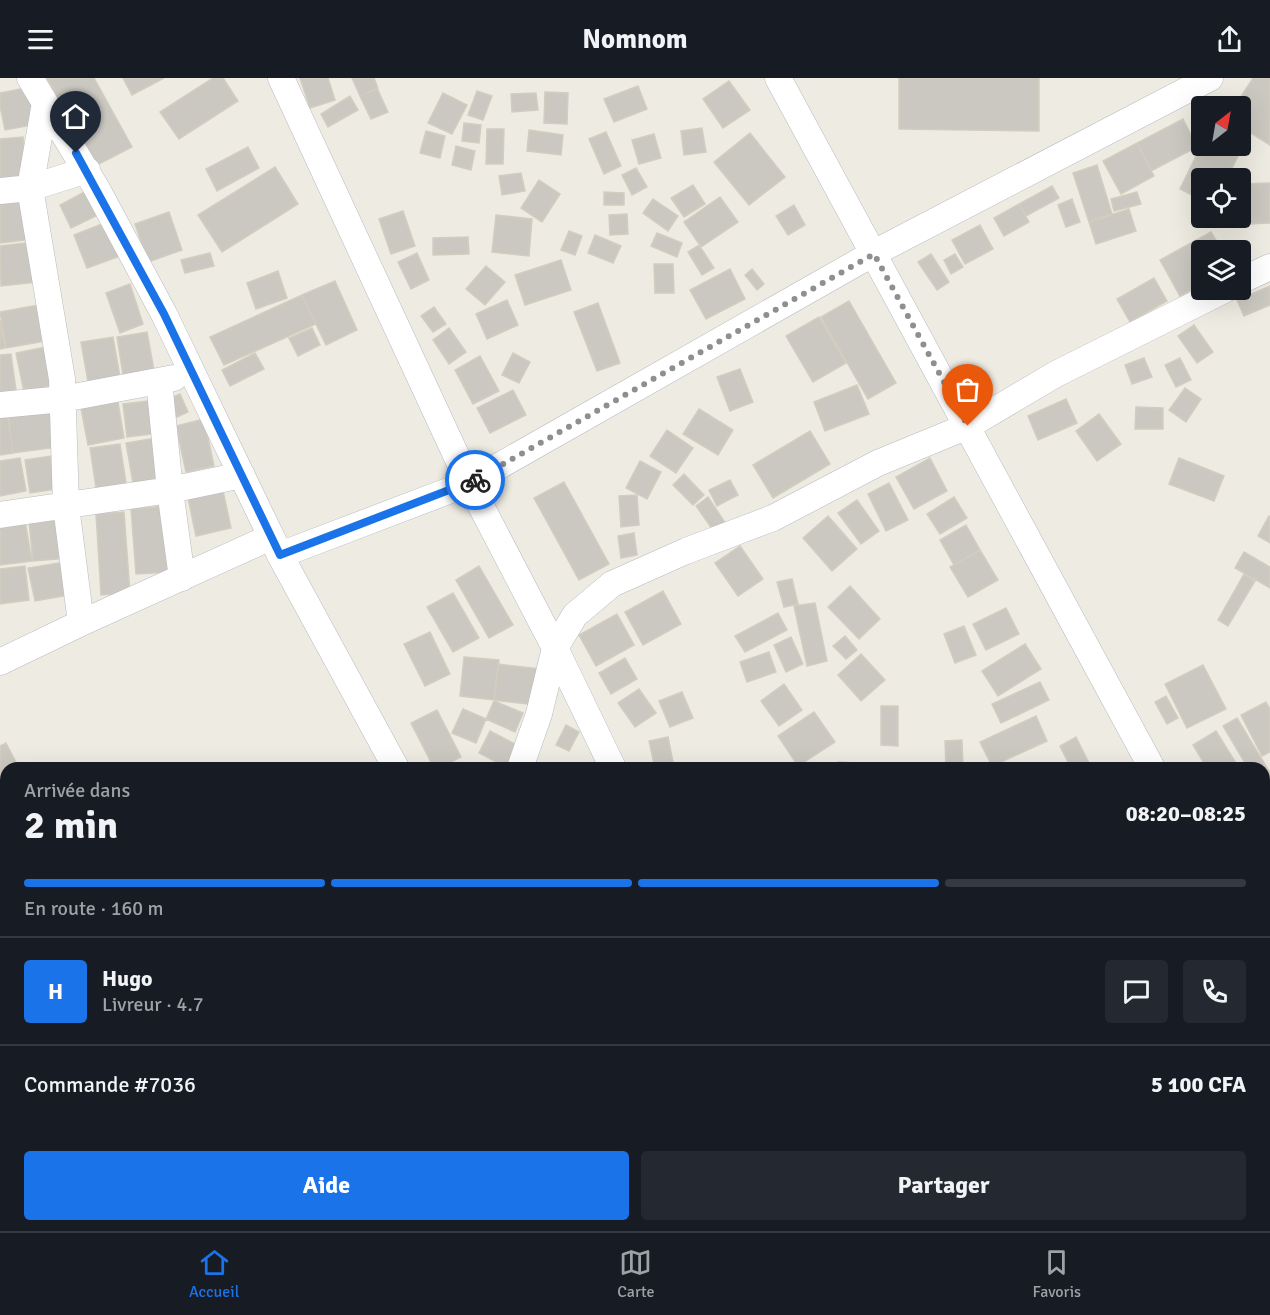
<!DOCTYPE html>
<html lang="fr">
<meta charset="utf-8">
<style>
:root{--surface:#171b24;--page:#242831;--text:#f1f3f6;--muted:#9ea1a6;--line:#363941;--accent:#1a73e8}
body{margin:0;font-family:Signika,sans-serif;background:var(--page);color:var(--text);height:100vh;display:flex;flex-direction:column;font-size:22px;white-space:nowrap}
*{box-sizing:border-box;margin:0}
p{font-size:20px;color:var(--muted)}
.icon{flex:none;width:33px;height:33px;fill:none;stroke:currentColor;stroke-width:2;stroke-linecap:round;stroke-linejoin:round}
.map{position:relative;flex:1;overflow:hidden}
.drawer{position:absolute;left:0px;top:684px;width:1270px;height:470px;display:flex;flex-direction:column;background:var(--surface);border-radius:18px 18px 0 0;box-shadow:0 6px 24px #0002}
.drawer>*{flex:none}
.needle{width:39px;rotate:31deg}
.controls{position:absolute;left:1191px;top:18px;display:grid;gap:12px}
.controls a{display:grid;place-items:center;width:60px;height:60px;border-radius:6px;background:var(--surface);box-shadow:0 6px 24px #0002;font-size:30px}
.pin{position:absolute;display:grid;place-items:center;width:51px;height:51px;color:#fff;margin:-62px -26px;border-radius:50% 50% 50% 0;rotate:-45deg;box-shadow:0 0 6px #0007}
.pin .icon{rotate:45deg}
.courier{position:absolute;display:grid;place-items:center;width:60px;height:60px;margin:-30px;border:4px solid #1a73e8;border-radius:50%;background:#fff;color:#222;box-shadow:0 2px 8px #0007}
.headline em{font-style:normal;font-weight:700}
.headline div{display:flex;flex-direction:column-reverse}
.headline{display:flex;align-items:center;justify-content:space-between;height:102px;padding:0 24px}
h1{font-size:39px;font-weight:700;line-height:45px}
.bar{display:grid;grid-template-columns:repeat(4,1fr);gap:9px 6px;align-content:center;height:72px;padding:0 24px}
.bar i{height:8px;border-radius:4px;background:var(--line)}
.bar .current{background:var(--accent)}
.bar p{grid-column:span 4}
.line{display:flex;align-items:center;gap:15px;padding:0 24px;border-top:2px solid var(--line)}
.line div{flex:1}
.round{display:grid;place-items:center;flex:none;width:63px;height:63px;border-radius:6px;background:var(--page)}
.primary-button{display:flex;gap:12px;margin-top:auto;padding:12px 24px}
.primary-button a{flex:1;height:69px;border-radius:6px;background:var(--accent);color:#fff;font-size:24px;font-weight:700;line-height:69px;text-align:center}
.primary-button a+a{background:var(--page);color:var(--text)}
header{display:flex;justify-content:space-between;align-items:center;height:78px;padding:0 24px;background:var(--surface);font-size:27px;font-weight:700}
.tabs{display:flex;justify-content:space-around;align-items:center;height:84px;border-top:2px solid var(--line);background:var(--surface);font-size:16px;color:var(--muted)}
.tabs a{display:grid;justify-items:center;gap:3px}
.tabs .current{color:var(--accent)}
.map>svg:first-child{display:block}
</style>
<header><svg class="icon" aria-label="menu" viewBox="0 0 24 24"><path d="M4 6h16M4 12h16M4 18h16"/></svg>Nomnom<svg class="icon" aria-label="share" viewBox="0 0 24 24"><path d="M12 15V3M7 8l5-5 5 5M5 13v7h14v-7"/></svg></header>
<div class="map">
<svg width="1270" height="1153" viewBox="0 0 1270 1153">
<rect width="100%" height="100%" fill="#eeece2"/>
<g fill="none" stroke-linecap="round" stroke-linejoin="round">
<!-- river -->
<path stroke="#a1d5ff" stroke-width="50" d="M0,931H6"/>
</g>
<!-- building -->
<path fill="#cbc8c1" stroke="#d3cdc0" stroke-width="1.5" d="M47,0H94L132,69L95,88Z
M123,0H164L132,17Z
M213,0H223L238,23L179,61L160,34Z
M300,0H328L335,22L310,30Z
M352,0H374L378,10L360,18Z
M899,0H1039V53L899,51Z
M1253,0H1270V67L1240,48V28H1235Z
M729,3L750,32L723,50L703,21Z
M638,8L647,31L614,44L604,21Z
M31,9L38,46L5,52L0,28V15Z
M377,10L388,34L371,41L360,18Z
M477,13L492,18L483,42L468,37Z
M545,14L568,15L567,46L544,45Z
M443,15L467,27L452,56L428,45Z
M536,15L538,32L512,34L511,16Z
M350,18L358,32L328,49L321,36Z
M1183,41L1197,69L1151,93L1137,65Z
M464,45L481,47L479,65L462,63Z
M702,50L706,74L684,77L681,53Z
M487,51H504L503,86H486Z
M529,52L563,57L561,77L527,73Z
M426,53L445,58L440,80L420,75Z
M606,54L621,88L604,96L589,61Z
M750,55L785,99L749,127L714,84Z
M654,56L661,80L639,86L632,62Z
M23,59L27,100L0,102V61Z
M1137,65L1154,98L1121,116L1103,83Z
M1202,66L1222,68L1239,76L1227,100H1202V122L1180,111Z
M456,68L475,73L471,92L452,87Z
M248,69L259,90L217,113L206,91Z
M1097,87L1112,136L1089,144L1073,95Z
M275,89L298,126L222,174L198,137Z
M636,90L647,109L632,117L622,97Z
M521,95L525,113L502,117L499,98Z
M539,102L560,116L542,144L521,130Z
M1270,105V145L1229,147V140H1240V106Z
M693,107L705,126L684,139L671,120Z
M1052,108L1059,120L1026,138L1019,126Z
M88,112L100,136L71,150L60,127Z
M604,114L624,115V127H604Z
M1137,114L1141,126L1114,133L1111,121Z
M29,119L33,161L0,165V122Z
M720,119L738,144L701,169L684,144Z
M653,121L678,138L668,153L643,135Z
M1072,121L1080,144L1066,149L1058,127Z
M1019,126L1029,144L1004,158L994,140Z
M794,127L805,147L788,157L776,138Z
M1129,131L1136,153L1096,166L1089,144Z
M403,133L415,168L391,176L379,141Z
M169,134L182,172L148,184L135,146Z
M627,136L628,156L610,157L609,137Z
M496,137L532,141L529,178L492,174Z
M107,144L120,178L87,190L74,157Z
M980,147L993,171L965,186L952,162Z
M569,153L582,158L575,177L561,172Z
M1211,154L1222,172H1202V206L1180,218L1160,182Z
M657,155L682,165L677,179L651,168Z
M595,157L621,168L613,185L588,175Z
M468,159L469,176L433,177V160Z
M33,164L37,204L1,208L0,168Z
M699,167L714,190L702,197L688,174Z
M210,175L214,188L185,195L181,182Z
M417,175L429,202L411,211L398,184Z
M931,176L949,204L937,212L918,184Z
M955,176L963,189L951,196L944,182Z
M561,182L571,212L525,227L515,197Z
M654,186H673L674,215H655Z
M486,188L505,204L485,227L466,211Z
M730,191L745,221L706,241L690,212Z
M752,191L764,206L757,212L745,197Z
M278,193L287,220L256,231L247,205Z
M1154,200L1167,223L1130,244L1117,221Z
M335,203L357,252L326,267L302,217Z
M130,206L143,246L120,255L106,215Z
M1270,208V227L1244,238L1237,222Z
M302,217L316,246L224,287L210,259Z
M507,222L518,247L487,261L476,236Z
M849,223L896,305L868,321L821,239Z
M598,225L620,285L597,293L574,234Z
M38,227L46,263L6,270L0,234Z
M434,229L446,246L433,254L421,238Z
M819,239L846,285L813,304L786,258Z
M0,242L5,270L0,271Z
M1194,247L1213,274L1197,285L1178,258Z
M312,250L320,267L298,278L289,260Z
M449,250L466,274L449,286L433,262Z
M147,254L154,292L123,297L117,259Z
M113,259L120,299L88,304L81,264Z
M51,268L59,306L24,314L16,275Z
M255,275L264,291L230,308L222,292Z
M513,275L530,284L519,305L502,297Z
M11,276L16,312L0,314V277Z
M480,278L499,313L473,326L455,292Z
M1144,280L1152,299L1132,306L1125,287Z
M1180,280L1191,302L1176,309L1165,287Z
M740,291L753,324L730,333L717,299Z
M857,307L869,336L825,353L814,324Z
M1185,310L1201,321L1186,344L1169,332Z
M513,312L526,337L490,355L477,330Z
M180,316L188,334L175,340L168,321Z
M1066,321L1077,345L1038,362L1028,338Z
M156,322L160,355L127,359L123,326Z
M118,324L124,360L88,367L81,330Z
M1136,329L1163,330V351H1135Z
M699,331L733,352L718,377L683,356Z
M53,333L57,369L13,375L8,338Z
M1099,336L1121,366L1097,383L1076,353Z
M8,338L13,375L0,377V340Z
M204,341L214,388L186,394L176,348Z
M667,352L693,370L676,395L650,378Z
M810,353L830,386L773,420L753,387Z
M161,359L169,399L133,405L126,365Z
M120,366L126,405L96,410L90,370Z
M58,377L63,410L30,415L25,382Z
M20,380L26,413L0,418V383Z
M930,380L947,413L914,431L896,399Z
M1179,380L1224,398L1214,423L1169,406Z
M640,383L661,394L647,421L626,410Z
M684,396L704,417L693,427L673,407Z
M730,402L738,417L717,428L709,412Z
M564,404L609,486L579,502L534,420Z
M889,405L908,442L886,453L868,416Z
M223,413L231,450L196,458L188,420Z
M637,417L639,447L621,449L619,418Z
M708,419L728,449L717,458L696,428Z
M954,419L967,440L940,456L927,436Z
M857,422L879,453L861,466L838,435Z
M166,428L171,494L136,496L131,431Z
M124,434L130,515L101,517L96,436Z
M828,438L857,471L832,493L803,460Z
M1269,438L1270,439V465L1258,458Z
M66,440L69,480L33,483L29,443Z
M25,443L32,483L0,487V447Z
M966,447L980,472L954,487L940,462Z
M634,455L637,477L621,480L618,458Z
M740,468L763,501L738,518L715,485Z
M980,472L998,502L968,519L950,489Z
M1244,474L1270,489V510L1235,490Z
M70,483L76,516L35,523L28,490Z
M25,488L29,522L0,526V491Z
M479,488L513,547L489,560L456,502Z
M1244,496L1255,503L1228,548L1218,542Z
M792,501L798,526L784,529L777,504Z
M850,508L880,541L859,561L828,529Z
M663,513L681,546L643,567L625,534Z
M453,515L479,560L453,574L427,529Z
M815,525L827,583L807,588L794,528Z
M1006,530L1019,556L986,572L973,546Z
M778,535L787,552L745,574L735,558Z
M617,536L634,567L596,588L579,557Z
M964,548L976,577L955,585L944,556Z
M430,554L450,596L425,608L404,566Z
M845,558L857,572L846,581L833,568Z
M791,559L803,586L786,594L774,567Z
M1025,566L1041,591L998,618L982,593Z
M769,574L776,594L747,604L740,584Z
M861,576L885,602L861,623L838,597Z
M464,579L499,582L494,622L460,618Z
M625,580L637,601L611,616L599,595Z
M498,586L540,591L536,627L494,622Z
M1203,587L1226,631L1187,650L1165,606Z
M1040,604L1049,622L1001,645L992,626Z
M784,606L802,632L779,648L761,623Z
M639,611L656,635L635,649L618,625Z
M682,614L693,640L670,649L659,623Z
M1166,618L1178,640L1167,646L1155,624Z
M494,623L523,635L515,654L486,641Z
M1266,624L1270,631V674L1262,678L1241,637Z
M881,628H898V668L881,667Z
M463,631L486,641L476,665L452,655Z
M437,632L461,679L440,690H434L411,645Z
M814,634L835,664L798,688L778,658Z
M1036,638L1047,663L992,688L980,664Z
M1237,640L1270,695V728L1264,719V690H1248L1223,648Z
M566,647L579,654L569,673L556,667Z
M490,653L517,667L506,689L479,675Z
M1216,653L1239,690H1207L1193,667Z
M668,659L674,689L655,690L649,663Z
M1076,659L1090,687L1083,690H1071L1060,668Z
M962,662L963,690H946L945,663Z
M6,665L19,690H6V721L0,724V668Z
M838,684L873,686L872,690H837Z
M1270,761V808L1264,799V764Z
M6,1028V1051L0,1047V1038Z
M1264,1036L1270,1045V1095L1264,1098Z
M6,1096V1120L0,1111V1100Z
M107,1148H172L177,1153H101Z
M287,1148H302L306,1153H279Z
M682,1148H705L707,1153H668Z
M713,1148H742L729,1153H715Z
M928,1148H933L937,1153H921Z
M956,1148H974L971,1153H966Z
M1107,1148H1120L1125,1153H1103Z
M1131,1148H1153L1148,1153H1136Z
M1206,1148H1241V1153H1206Z"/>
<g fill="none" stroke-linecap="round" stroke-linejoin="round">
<!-- street casing -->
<g stroke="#b7babf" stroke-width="27">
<path id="street" d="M30,0L97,111L164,236L280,477L396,690
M281,0L469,405L555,570L613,690
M778,0L1152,690
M45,25L30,110L62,301L66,428L81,545
M0,113L30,110L87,92
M1240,203L1270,189
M159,303L170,412L182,500
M0,327L63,321L174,300
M0,437L170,412L242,397
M280,477L469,405L874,175L1210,0
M0,584L81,545L271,459
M520,690L539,636L555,570L575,537L612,506L686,473L773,440L878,385L968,348L1056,296L1224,212
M1264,900L1270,910
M641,1148L643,1153
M831,1148L832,1153
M228,1153L235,1148
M791,1153L800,1148"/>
</g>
<!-- street -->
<use href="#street" stroke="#fff" stroke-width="26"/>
</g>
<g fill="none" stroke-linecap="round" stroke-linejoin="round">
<!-- done -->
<path stroke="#8e9090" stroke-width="6" stroke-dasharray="0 10.8" d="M475,402L874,176L968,348"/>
<!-- route -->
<path stroke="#1a73e8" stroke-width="8" d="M76,75L164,236L280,477L475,402"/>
</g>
</svg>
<div class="controls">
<a><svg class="needle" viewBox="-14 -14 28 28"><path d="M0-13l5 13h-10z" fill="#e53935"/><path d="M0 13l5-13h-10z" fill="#9ea1a6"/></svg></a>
<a><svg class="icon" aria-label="locate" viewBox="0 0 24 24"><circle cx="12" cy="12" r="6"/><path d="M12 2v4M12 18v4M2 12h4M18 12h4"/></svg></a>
<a><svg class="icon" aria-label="layers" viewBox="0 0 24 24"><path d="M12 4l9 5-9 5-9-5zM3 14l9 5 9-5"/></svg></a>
</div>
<div class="pin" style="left:968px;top:348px;background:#ea580c"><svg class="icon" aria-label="bag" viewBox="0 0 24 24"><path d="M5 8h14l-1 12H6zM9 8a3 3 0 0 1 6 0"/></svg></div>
<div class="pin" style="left:76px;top:75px;background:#1f2937"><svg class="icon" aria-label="home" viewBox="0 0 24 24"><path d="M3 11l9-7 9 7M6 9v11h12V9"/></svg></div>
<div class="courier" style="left:475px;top:402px"><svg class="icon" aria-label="bike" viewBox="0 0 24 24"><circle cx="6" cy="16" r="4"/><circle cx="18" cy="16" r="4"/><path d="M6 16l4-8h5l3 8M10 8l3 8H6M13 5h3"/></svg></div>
<section class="drawer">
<div class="headline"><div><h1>2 min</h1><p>Arrivée dans</p></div><em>08:20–08:25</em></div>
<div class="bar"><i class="current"></i><i class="current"></i><i class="current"></i><i></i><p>En route · 160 m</p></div>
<div class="line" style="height:108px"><b class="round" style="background:var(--accent);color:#fff">H</b><div><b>Hugo</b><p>Livreur · 4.7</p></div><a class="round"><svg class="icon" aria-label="chat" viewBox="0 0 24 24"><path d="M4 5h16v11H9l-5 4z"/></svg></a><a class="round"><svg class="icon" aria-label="phone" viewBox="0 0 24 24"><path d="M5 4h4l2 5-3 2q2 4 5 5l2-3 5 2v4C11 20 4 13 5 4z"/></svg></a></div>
<div class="line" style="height:78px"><div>Commande #7036</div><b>5 100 CFA</b></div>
<div class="primary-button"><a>Aide</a><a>Partager</a></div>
</section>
</div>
<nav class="tabs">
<a class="current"><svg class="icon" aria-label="home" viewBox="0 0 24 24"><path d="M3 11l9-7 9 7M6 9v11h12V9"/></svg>Accueil</a>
<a><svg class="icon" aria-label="map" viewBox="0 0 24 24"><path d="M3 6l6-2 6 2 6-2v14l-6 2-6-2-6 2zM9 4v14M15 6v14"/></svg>Carte</a>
<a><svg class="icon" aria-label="saved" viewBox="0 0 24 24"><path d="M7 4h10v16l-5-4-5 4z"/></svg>Favoris</a>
</nav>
